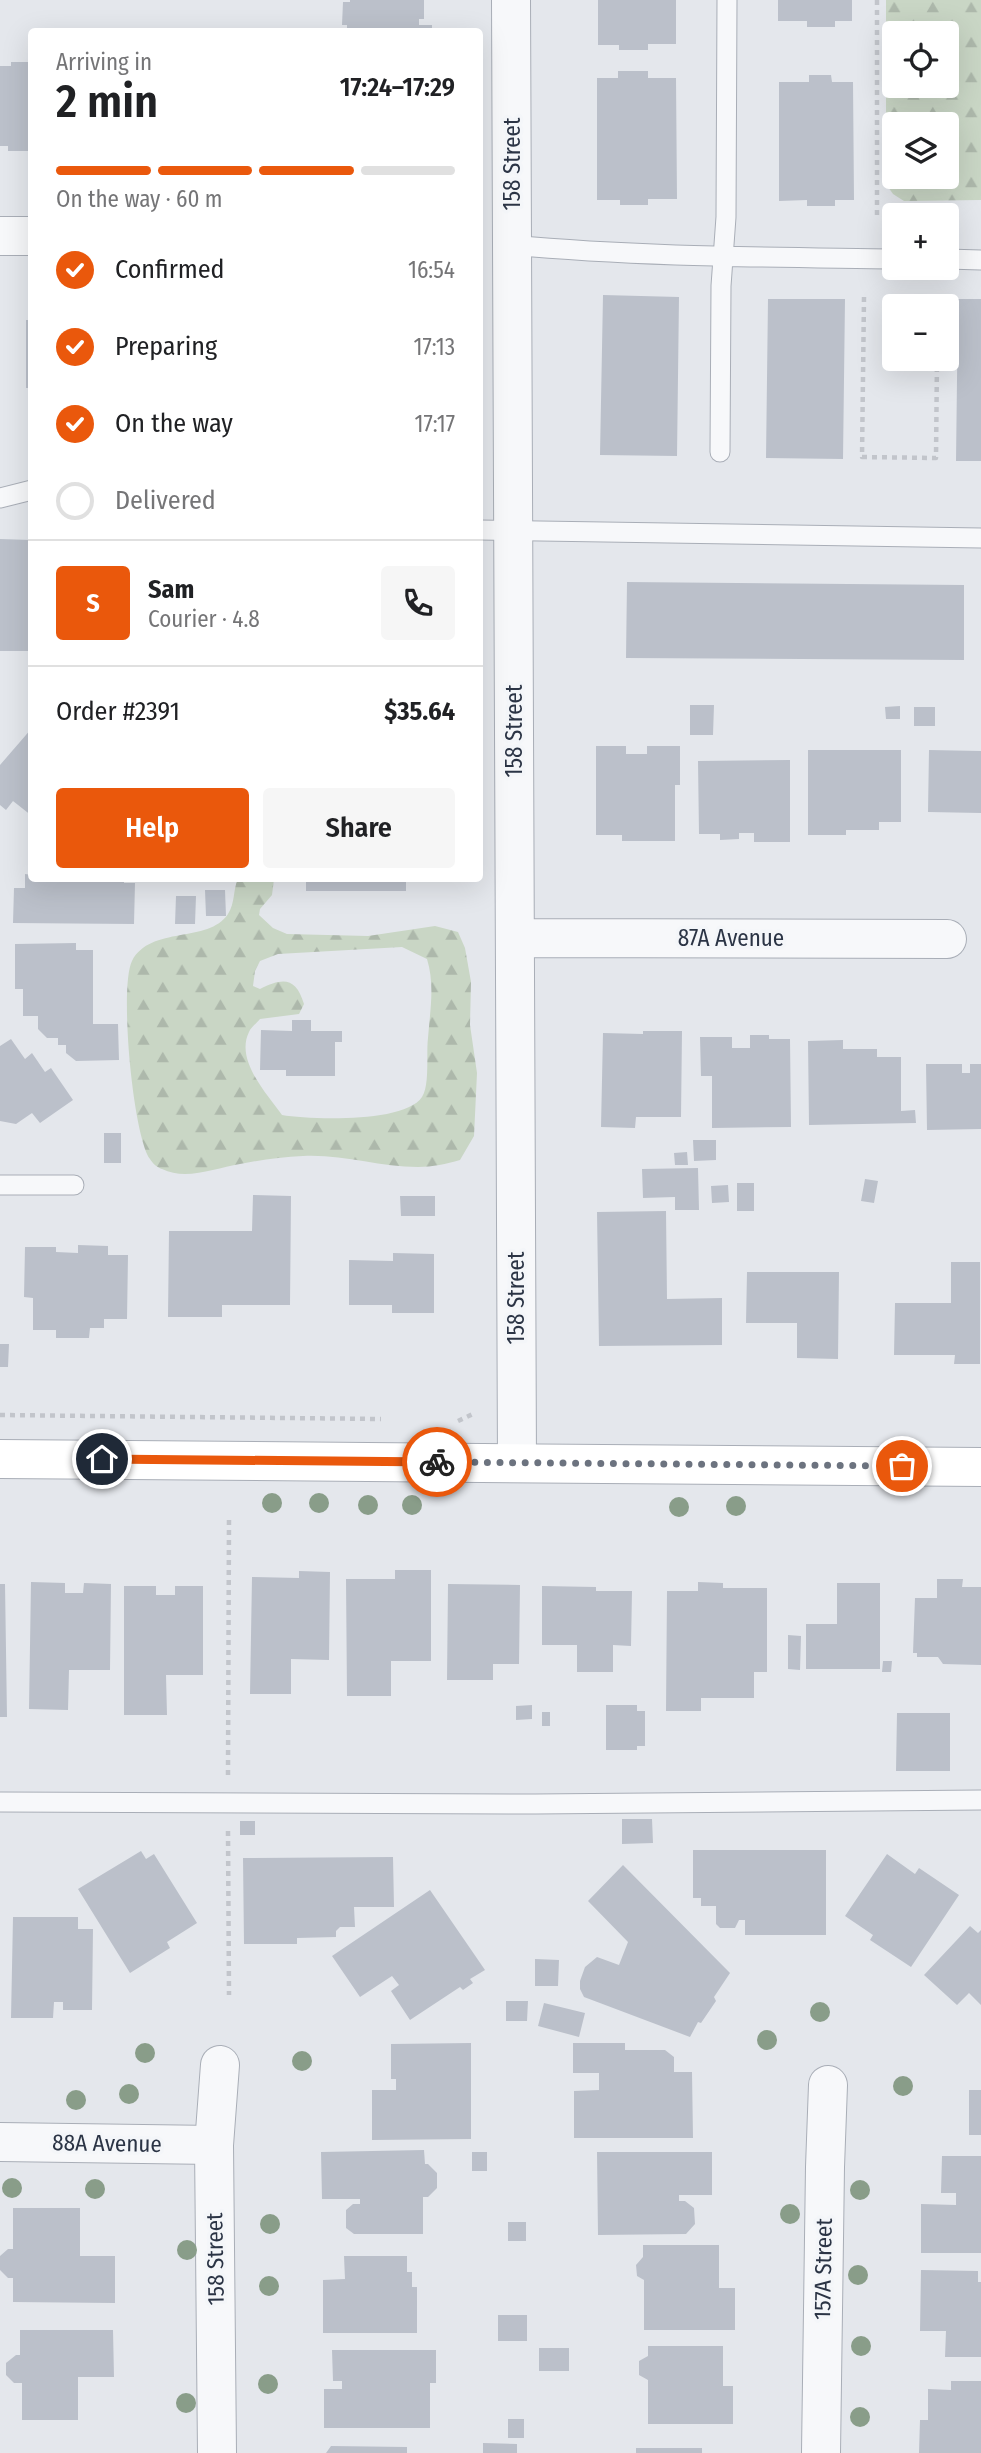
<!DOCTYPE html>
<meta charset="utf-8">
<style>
:root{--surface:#fff;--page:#f6f6f6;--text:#202124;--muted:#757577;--line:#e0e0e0;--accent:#ea580c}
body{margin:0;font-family:"Fira Sans Condensed",sans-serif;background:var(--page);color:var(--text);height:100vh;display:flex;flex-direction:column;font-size:26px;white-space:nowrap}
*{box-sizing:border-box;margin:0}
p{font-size:23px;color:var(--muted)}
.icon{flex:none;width:38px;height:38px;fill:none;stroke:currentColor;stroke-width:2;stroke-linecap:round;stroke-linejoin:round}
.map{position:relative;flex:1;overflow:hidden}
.panel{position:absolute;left:28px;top:28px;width:455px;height:854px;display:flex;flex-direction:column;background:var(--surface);border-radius:7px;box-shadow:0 7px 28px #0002}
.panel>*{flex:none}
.tools{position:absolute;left:882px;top:21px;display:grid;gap:14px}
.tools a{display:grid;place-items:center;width:77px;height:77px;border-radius:7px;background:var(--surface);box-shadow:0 7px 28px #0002;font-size:35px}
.pin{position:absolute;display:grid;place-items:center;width:60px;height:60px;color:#fff;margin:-30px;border:4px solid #fff;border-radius:50%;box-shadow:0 2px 7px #0007}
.courier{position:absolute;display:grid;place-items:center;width:70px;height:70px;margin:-35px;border:5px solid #ea580c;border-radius:50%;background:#fff;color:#222;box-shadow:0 2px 9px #0007}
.overview em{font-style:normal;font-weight:600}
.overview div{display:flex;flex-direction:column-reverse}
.overview{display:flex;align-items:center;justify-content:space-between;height:119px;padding:0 28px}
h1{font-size:46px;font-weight:600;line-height:52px}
.bar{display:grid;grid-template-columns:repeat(4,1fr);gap:10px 7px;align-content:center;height:84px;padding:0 28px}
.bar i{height:9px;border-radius:5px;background:var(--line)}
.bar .active{background:var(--accent)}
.bar p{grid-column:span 4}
.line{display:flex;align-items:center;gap:18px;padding:0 28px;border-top:2px solid var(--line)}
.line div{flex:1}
.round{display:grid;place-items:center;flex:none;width:74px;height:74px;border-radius:7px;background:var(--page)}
ol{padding:0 28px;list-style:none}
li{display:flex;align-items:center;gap:21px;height:77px}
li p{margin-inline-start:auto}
li .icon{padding:7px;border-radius:50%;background:var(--accent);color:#fff;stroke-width:4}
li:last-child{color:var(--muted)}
li i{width:38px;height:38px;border:4px solid var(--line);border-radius:50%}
.cta{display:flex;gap:14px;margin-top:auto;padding:14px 28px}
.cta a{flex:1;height:80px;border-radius:7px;background:var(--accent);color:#fff;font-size:28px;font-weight:600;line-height:80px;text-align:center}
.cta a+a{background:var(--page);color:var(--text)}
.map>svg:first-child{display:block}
</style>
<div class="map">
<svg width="981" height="2453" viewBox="0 0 981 2453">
<defs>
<pattern id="forest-firs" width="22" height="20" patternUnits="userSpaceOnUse" patternTransform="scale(1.75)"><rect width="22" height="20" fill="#c9d6c5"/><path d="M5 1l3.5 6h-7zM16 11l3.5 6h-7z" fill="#adb8ab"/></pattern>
</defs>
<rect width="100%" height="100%" fill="#e4e7ec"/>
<!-- forest -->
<path fill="url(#forest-firs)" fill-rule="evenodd" d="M886,0H981V200L904,201L893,194L886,184ZM894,33H947V86H894ZM894,124H947V177H894Z
M238,878L274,879L272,895L260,909L259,915L273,928L287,934L368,936L435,926L458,932L465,948L471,982L470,1025L477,1073L474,1136L460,1160C446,1164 433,1167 418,1167C379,1167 342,1154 303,1156C282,1157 260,1160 240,1164C215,1168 186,1181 162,1169C158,1168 152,1163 150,1159C133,1135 119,987 132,961C151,925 208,944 228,914C235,903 233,890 238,878ZM402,947L427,959C435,985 430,1011 428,1038C426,1053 430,1085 422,1097C405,1123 311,1120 282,1115C267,1094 235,1060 249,1032C251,1027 257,1023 260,1019L299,1014L304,1004C296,978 284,977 260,989L253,986L255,971L260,961L278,954Z"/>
<!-- building -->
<path fill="#bbc0ca" d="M350,0H424V19H419V25H432V32H347V25H342L343,2H350Z
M598,0H676V44H648V50H619V45H598Z
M778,0H852V21H835V27H807V21H778Z
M11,62H32V151H8V146H0V66H11Z
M618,71H648V78H676L677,199H648V205H620V200H597V78H618Z
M809,75H831L832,82H853L854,200H835V206H807V200L779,201V82H809Z
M603,295L679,297L677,456L600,455Z
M768,299H845L843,459L766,458Z
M958,299H981V461H956Z
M889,319H894V340H889Z
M26,320H32V388H26Z
M0,539L32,540L30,651H0Z
M627,582L964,585V660L626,658Z
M690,705H714L713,735H690Z
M900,706V719H886L885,707Z
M914,707H935V726H914Z
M32,728V816L13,801L6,810L0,805V765Z
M596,746H626V754H647V746H680V785H675V841H622V835H596Z
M808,750H901V822H879V830H846V835H808Z
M929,750L981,751V813L928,812Z
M790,760V842H754V833H739V839L720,840V834H699L698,761Z
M25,874L32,875V878H124V883H135L134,924L13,923L14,888H25Z
M306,878H406V891H306Z
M205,890H225L226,916H206Z
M176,896H196L195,924H175Z
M76,943V950H93V1024H118L119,1060L76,1061L66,1053V1045H58V1038H47L38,1029V1016H23V989H15V944Z
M292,1020H311V1031H342V1042H335V1076H286V1070H260L261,1030L292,1031Z
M643,1031H682L681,1117H636L635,1128L601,1127L603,1033L643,1034Z
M750,1035H769V1039H790L791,1127L712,1128V1076H701L700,1037H732V1048H750Z
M11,1039L25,1059L32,1053L45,1072L51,1068L73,1100L40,1123L32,1113L16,1124L0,1121V1046Z
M843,1040V1049H877V1057H901V1111L915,1110L916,1123L809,1125L808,1041Z
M926,1064H962V1073H970V1064H981V1129L927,1130Z
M104,1133H121V1163H104Z
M693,1140H716V1160L694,1161Z
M687,1152L688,1165H675L674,1153Z
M698,1168L699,1210H675V1197L643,1198L642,1169Z
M865,1179L878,1181L874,1203L861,1201Z
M737,1183H754V1211H737Z
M728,1185L729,1202L712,1203L711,1186Z
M253,1195L291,1196L290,1305H222V1317H168L169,1231H252Z
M400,1196H435V1216H401Z
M666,1211L667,1299L722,1298V1345L599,1346L597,1212Z
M78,1245L108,1246V1255H128L127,1319H104V1328H90L89,1338H56V1330H33V1298L24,1297L25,1247H56V1252L78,1253Z
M393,1253L434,1254V1313H392V1305H349V1260L393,1261Z
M951,1262H980V1364H954L955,1355H894L895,1303H951Z
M747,1272H839L838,1359L797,1358V1323H746Z
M0,1344H9L8,1367H0Z
M395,1570H431V1661H391V1696H347L346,1579H395Z
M299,1571L330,1572L329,1660L291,1659V1694H250L252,1577L299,1578Z
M937,1579H963L962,1587H981V1665L943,1664L938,1657H917V1653H913L915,1598H937Z
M31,1582L65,1583V1593H83L84,1583L111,1584L110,1670H69L68,1710L29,1709Z
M698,1582L723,1583V1588H767V1672H754V1698H701V1711H666L667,1591H698Z
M837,1583H880V1669H806V1624H837Z
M0,1584H5L7,1717H0Z
M448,1584L520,1585L519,1664H493V1680H447Z
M124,1586H156V1595H175V1586H203V1675H166L167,1715H124Z
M542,1586L596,1587V1591H632L631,1646L613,1645V1672H577V1645H542Z
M788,1635L801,1636L800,1670L788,1669Z
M883,1661H892L891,1672H882Z
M532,1705V1719L516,1720V1706Z
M606,1705H637V1711H645V1746H637V1750H606Z
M542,1712H550V1726H542Z
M897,1713H950V1771H896Z
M622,1819H652L653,1843L622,1844Z
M240,1821H255V1835H240Z
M693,1850H826V1935H745V1920H739L735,1928H720L716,1924V1906H701V1898H693Z
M141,1851L146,1859L154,1854L197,1923L167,1942L170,1948L130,1973L78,1889Z
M887,1854L915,1874L919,1868L959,1895L911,1967L870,1940L873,1935L845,1916Z
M393,1857L394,1907H354L355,1927H340L336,1931V1937L297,1938V1944H244L243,1858Z
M623,1865L730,1973L714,1997L716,2001L701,2023L698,2022L690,2037L584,1997L580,1989V1981L585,1967L597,1957L619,1965L628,1942L588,1901Z
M430,1890L485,1970L470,1979L473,1983L463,1990L460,1987L410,2020L391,1991L399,1985L392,1976L360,1997L332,1956Z
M13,1917H78V1929H93L92,2010H63V2002H54L53,2018H11Z
M970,1926L978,1933L981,1930V2005L969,1993L957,2005L924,1975Z
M535,1959L559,1960L558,1986H535Z
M506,2001H528L527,2021H506Z
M544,2003L585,2013L579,2037L538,2026Z
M471,2043V2139L372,2140V2090H396V2079H391V2044Z
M573,2043H625V2050H665L674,2057V2072H692L693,2138H574V2091L599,2090V2073H573Z
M969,2090H981V2135H969Z
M424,2150L425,2164H428L437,2173V2188L428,2197H423V2234H354L346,2228V2210L353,2204H360V2199H322L321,2152Z
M472,2152H487V2171H472Z
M597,2152H712V2195H679V2201H685L694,2208L695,2224L686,2234L598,2235Z
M942,2156H981V2253H921V2204L956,2205V2193H941Z
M13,2208H80V2256H115V2303L13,2302V2278H8L0,2270V2256L8,2249H13Z
M508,2222H526V2241H508Z
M643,2245H719V2288H735V2330H644V2280L637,2276L636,2265L643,2257Z
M344,2256H407V2272H412V2287H417V2333H323V2280L345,2279Z
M921,2270L978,2271V2282H981V2357H945L946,2331H920Z
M498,2315H527V2341H498Z
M20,2330H113L114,2377H78V2420H22V2383H14L6,2375V2363L16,2355H20Z
M648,2346H723V2386H733V2424H648V2380L639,2375V2361L648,2356Z
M539,2348H569V2371H539Z
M332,2350H436V2383H430V2428H324V2389H342V2381H333Z
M951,2381H981V2453H919L920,2420H928V2389L951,2390Z
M508,2419H524V2438H508Z
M483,2443L517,2444V2453H483Z
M331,2446L407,2447V2453H326Z
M636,2448H702V2453H636Z"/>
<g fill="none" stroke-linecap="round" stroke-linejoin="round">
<!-- lane casing -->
<g stroke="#a9aeb7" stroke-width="21">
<path id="lane" d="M512,245C639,257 767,257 894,259
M947,259L981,260
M720,452L721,286L726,217L727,0
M0,498L32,490
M480,530L981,538
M0,1185H74
M0,1802L535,1804L981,1800"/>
</g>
<!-- street casing -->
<g stroke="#a9aeb7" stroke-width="40">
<path id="street" d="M511,0L517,1463
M0,236H32
M515,938L947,939
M0,2142L214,2145
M217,2453L214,2145L220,2065
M821,2453L825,2167L828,2085"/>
</g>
<!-- secondary casing -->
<g stroke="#a9aeb7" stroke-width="40">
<path id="secondary" d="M0,1459L981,1467"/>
</g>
<!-- path -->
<path stroke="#c2c5cb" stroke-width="4.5" stroke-dasharray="5 5" stroke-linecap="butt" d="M877,0V220
M864,297L862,457L936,458L937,359
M938,306V297
M0,1415L381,1419
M458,1421L475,1413
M228,1775L229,1517
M228,1831L229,1995"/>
<!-- lane -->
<use href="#lane" stroke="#f7f8fa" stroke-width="19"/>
<!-- street -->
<use href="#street" stroke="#f7f8fa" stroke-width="38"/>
<!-- secondary -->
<use href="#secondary" stroke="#fff" stroke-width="38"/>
</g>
<!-- trees -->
<g fill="#899d89">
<circle cx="272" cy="1503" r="10"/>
<circle cx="319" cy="1503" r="10"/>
<circle cx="368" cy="1505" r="10"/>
<circle cx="412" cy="1505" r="10"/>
<circle cx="736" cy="1506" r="10"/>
<circle cx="679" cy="1507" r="10"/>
<circle cx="820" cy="2012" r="10"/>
<circle cx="767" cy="2040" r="10"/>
<circle cx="145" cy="2053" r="10"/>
<circle cx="302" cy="2061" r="10"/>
<circle cx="903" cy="2086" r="10"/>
<circle cx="129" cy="2094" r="10"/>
<circle cx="76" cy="2100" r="10"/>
<circle cx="12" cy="2188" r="10"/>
<circle cx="95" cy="2189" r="10"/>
<circle cx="860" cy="2190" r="10"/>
<circle cx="790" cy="2214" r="10"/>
<circle cx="270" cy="2224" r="10"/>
<circle cx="187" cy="2250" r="10"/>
<circle cx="858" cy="2275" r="10"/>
<circle cx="269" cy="2286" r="10"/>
<circle cx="861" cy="2346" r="10"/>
<circle cx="268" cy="2384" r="10"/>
<circle cx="186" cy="2403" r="10"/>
<circle cx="860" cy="2417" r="10"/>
</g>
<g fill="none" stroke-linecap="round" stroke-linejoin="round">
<!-- done -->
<path stroke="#6c737f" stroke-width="7" stroke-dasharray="0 12.6" d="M437,1462L902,1466"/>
<!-- route -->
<path stroke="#ea580c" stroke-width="9" d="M102,1459L437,1462"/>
</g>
<g text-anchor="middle" stroke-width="7" stroke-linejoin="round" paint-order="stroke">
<!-- street labels -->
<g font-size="23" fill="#2b3445" stroke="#f4f6f9">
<text transform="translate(512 164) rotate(-90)" y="8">158 Street</text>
<text transform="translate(514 731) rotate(-90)" y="8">158 Street</text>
<text x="731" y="946">87A Avenue</text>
<text transform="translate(516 1298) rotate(-90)" y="8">158 Street</text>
<text transform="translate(107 2143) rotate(1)" y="8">88A Avenue</text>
<text transform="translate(215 2259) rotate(-91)" y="8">158 Street</text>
<text transform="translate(823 2269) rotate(-89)" y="8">157A Street</text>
</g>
</g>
</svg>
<div class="tools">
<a><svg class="icon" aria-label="locate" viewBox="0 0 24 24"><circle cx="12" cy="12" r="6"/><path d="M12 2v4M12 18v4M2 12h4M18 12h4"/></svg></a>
<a><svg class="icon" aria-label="layers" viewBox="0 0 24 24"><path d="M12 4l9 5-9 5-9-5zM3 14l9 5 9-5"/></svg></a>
<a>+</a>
<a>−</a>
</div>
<div class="pin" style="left:902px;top:1466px;background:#ea580c"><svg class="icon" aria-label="bag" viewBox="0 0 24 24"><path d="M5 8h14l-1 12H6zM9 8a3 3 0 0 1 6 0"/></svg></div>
<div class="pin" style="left:102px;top:1459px;background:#1f2937"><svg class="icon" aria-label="home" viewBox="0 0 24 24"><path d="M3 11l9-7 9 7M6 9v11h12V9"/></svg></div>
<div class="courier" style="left:437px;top:1462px"><svg class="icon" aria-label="bike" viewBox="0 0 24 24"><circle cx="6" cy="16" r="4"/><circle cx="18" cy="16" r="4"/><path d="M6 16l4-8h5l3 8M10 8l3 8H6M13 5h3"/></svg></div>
<section class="panel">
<div class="overview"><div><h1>2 min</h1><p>Arriving in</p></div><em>17:24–17:29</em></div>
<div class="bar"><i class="active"></i><i class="active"></i><i class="active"></i><i></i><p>On the way · 60 m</p></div>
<ol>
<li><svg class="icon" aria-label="check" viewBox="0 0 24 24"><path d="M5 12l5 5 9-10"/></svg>Confirmed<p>16:54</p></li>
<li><svg class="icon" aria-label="check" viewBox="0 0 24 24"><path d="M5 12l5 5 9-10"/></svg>Preparing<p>17:13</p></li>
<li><svg class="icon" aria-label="check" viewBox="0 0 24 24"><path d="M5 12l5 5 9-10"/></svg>On the way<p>17:17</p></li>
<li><i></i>Delivered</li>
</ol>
<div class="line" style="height:126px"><b class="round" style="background:var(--accent);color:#fff">S</b><div><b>Sam</b><p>Courier · 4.8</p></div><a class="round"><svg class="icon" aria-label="phone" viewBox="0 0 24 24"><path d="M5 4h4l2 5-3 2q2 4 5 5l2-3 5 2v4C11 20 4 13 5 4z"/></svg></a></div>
<div class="line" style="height:91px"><div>Order #2391</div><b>$35.64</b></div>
<div class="cta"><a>Help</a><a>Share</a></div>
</section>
</div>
